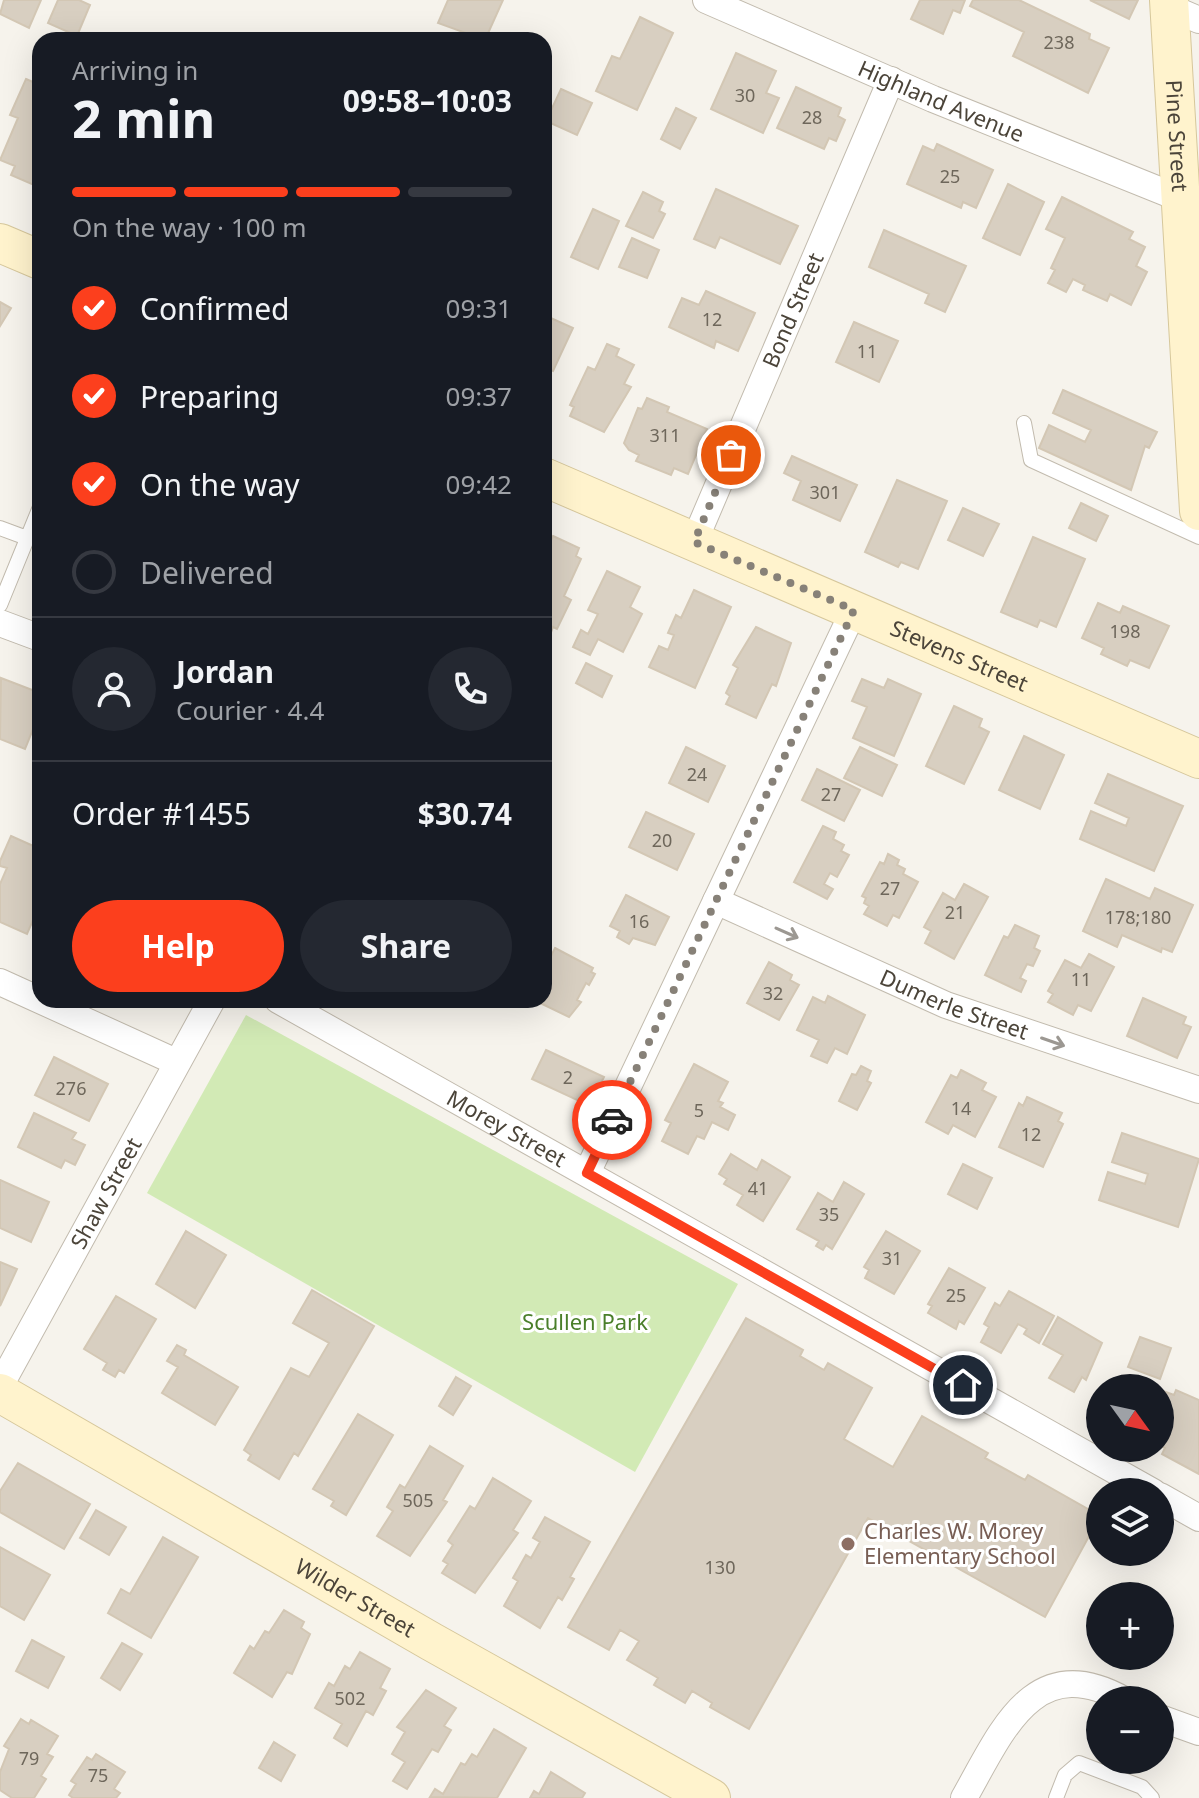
<!DOCTYPE html>
<meta charset="utf-8">
<style>
:root{--surface:#171b24;--page:#242831;--text:#f1f3f6;--muted:#9ea1a6;--line:#363941;--accent:#fc3f1d}
body{margin:0;font-family:"Noto Sans",sans-serif;background:var(--page);color:var(--text);height:100vh;display:flex;flex-direction:column;font-size:30px;white-space:nowrap}
*{box-sizing:border-box;margin:0}
p{font-size:26px;color:var(--muted)}
.icon{flex:none;width:44px;height:44px;fill:none;stroke:currentColor;stroke-width:2;stroke-linecap:round;stroke-linejoin:round}
.map{position:relative;flex:1;overflow:hidden}
.details{position:absolute;left:32px;top:32px;width:520px;height:976px;display:flex;flex-direction:column;background:var(--surface);border-radius:24px;box-shadow:0 8px 32px #0002}
.details>*{flex:none}
.needle{width:52px;rotate:123deg}
.buttons{position:absolute;left:1086px;top:1374px;display:grid;gap:16px}
.buttons a{display:grid;place-items:center;width:88px;height:88px;border-radius:50%;background:var(--surface);box-shadow:0 8px 32px #0002;font-size:40px}
.pin{position:absolute;display:grid;place-items:center;width:68px;height:68px;color:#fff;margin:-34px;border:4px solid #fff;border-radius:50%;box-shadow:0 2px 8px #0007}
.courier{position:absolute;display:grid;place-items:center;width:80px;height:80px;margin:-40px;border:6px solid #fc3f1d;border-radius:50%;background:#fff;color:#222;box-shadow:0 2px 10px #0007}
.overview em{font-style:normal;font-weight:700}
.overview div{display:flex;flex-direction:column-reverse}
.overview{display:flex;align-items:center;justify-content:space-between;height:136px;padding:0 40px}
h1{font-size:52px;font-weight:700;line-height:60px}
.bar{display:grid;grid-template-columns:repeat(4,1fr);gap:12px 8px;align-content:center;height:96px;padding:0 40px}
.bar i{height:10px;border-radius:6px;background:var(--line)}
.bar .active{background:var(--accent)}
.bar p{grid-column:span 4}
.line{display:flex;align-items:center;gap:20px;padding:0 40px;border-top:2px solid var(--line)}
.line div{flex:1}
.round{display:grid;place-items:center;flex:none;width:84px;height:84px;border-radius:42px;background:var(--page)}
ol{padding:0 40px;list-style:none}
li{display:flex;align-items:center;gap:24px;height:88px}
li p{margin-inline-start:auto}
li .icon{padding:8px;border-radius:50%;background:var(--accent);color:#fff;stroke-width:4}
li:last-child{color:var(--muted)}
li i{width:44px;height:44px;border:4px solid var(--line);border-radius:50%}
.action{display:flex;gap:16px;margin-top:auto;padding:16px 40px}
.action a{flex:1;height:92px;border-radius:48px;background:var(--accent);color:#fff;font-size:32px;font-weight:700;line-height:92px;text-align:center}
.action a+a{background:var(--page);color:var(--text)}
.map>svg:first-child{display:block}
</style>
<div class="map">
<svg width="1199" height="1798" viewBox="0 0 1199 1798">
<rect width="100%" height="100%" fill="#f6f3ec"/>
<!-- green -->
<path fill="#d2eab5" d="M246,1015L738,1284L635,1472L147,1193Z"/>
<!-- building -->
<path fill="#d8cfc1" stroke="#d3c7b4" stroke-width="2" d="M4,0H41L29,28L0,14Z
M58,0H79L90,5L77,36L48,23Z
M448,0H503L485,40L438,23Z
M920,0H965L960,13L953,10L943,34L911,19Z
M973,0H1019L1090,34L1089,39L1109,48L1088,93L1013,56L1024,32L970,6Z
M1090,0H1138L1129,19Z
M640,17L673,33L637,110L596,91L612,56L620,59Z
M736,53L776,71L766,93L779,98L763,133L711,109Z
M26,79L40,85V172L34,185L11,175L15,166L0,160L18,118L10,115Z
M796,87L841,108L838,116L845,120L836,141L829,138L824,149L777,128Z
M561,89L592,103L577,135L546,121Z
M676,108L696,118L680,149L661,139Z
M937,144L993,170L976,208L963,202L961,208L907,184L923,146L934,151Z
M1008,184L1044,202L1020,255L983,238Z
M716,189L798,226L780,264L720,237L715,248L694,239Z
M643,192L663,202L659,211L665,214L653,238L626,226Z
M1062,197L1133,232L1129,239L1145,247L1136,266L1147,272L1131,305L1110,294L1107,301L1083,290L1085,285L1073,279L1066,292L1048,283L1055,270L1051,268L1065,238L1046,229Z
M593,209L619,221L598,269L571,257Z
M884,230L966,266L945,312L925,303L929,294L869,267Z
M632,238L659,250L647,278L619,267Z
M706,291L755,313L738,351L716,341L714,348L669,327L682,298L699,305Z
M0,302L11,308L0,326Z
M544,315L573,328L553,371L546,368L544,373Z
M854,322L898,341L879,382L836,362Z
M607,344L619,349L616,356L634,365L624,384L631,387L604,432L570,416L574,407L570,405L588,367L595,370Z
M1063,390L1157,432L1149,448L1145,446L1131,490L1039,448L1049,425L1085,442L1091,430L1053,413Z
M647,398L669,407L667,412L707,429L688,474L674,468L671,475L636,461L639,455L629,450L624,443L638,408L642,409Z
M792,456L857,485L840,521L793,500L801,481L784,473Z
M897,480L947,501L918,569L901,562L898,567L865,552Z
M1081,503L1108,516L1096,541L1069,528Z
M963,508L999,524L983,556L948,540Z
M553,536L579,548L576,556L581,559L564,596L571,600L557,629L553,627L550,635L544,632V543L549,544Z
M1033,537L1085,559L1056,627L1040,620L1037,627L1001,612Z
M607,571L640,587L630,607L642,614L623,652L598,639L590,655L573,647L581,630L588,634L598,614L588,610Z
M694,590L731,607L695,688L649,667L659,646L668,650L674,635L668,633L676,615L681,618Z
M1098,603L1120,613L1123,606L1169,626L1149,668L1130,660L1127,666L1101,654L1104,648L1082,638Z
M756,627L791,643L776,686L772,684L756,718L726,704L730,696L726,693L738,668L733,665Z
M586,663L612,676L602,697L576,683Z
M1,678L40,693V712L25,749L0,739Z
M862,679L884,688L888,679L921,694L894,756L853,738L867,707L852,701Z
M954,706L982,719L979,727L989,732L964,784L926,766Z
M1024,736L1064,755L1040,809L999,790Z
M686,747L725,766L708,802L669,783Z
M860,747L897,765L882,796L844,778Z
M817,769L860,790L844,821L802,800Z
M1108,774L1183,806L1154,871L1080,839L1091,811L1126,826L1129,818L1095,803Z
M646,812L694,834L677,870L629,847Z
M823,826L836,832L833,839L844,845L841,851L849,855L837,877L830,873L824,884L833,889L827,899L794,882Z
M11,836L40,849V904L27,934L0,922V884L7,868L0,866V861Z
M888,854L899,860L897,865L905,869L903,874L918,882L899,918L893,915L887,926L864,914L869,906L864,903L866,898L862,896L880,862L884,864Z
M1106,879L1150,899L1155,888L1193,905L1172,952L1162,948L1161,952L1122,935L1117,947L1083,931Z
M964,884L988,897L954,959L925,943L931,931L924,927L943,893L955,900Z
M626,895L669,917L655,945L633,938L629,944L617,937L620,931L610,926Z
M1015,925L1039,936L1034,948L1040,951L1033,966L1027,964L1020,978L1026,981L1021,992L985,975L1004,936L1008,938Z
M555,948L593,968L591,972L595,974L589,985L586,983L577,1000L581,1002L569,1017L534,1000H544V970Z
M1089,954L1114,967L1091,1011L1078,1005L1073,1015L1048,1002L1053,994L1048,991L1065,960L1081,968Z
M769,962L792,975L790,980L799,985L779,1020L747,1003Z
M828,996L865,1015L847,1054L835,1048L827,1063L811,1056L819,1040L797,1030L813,997L825,1003Z
M1143,998L1186,1017L1183,1024L1191,1027L1177,1058L1127,1036Z
M546,1050L604,1077L590,1106L532,1079Z
M54,1057L108,1084L89,1121L35,1095Z
M694,1064L728,1082L718,1101L723,1103L720,1107L735,1115L728,1130L712,1122L704,1139L697,1136L688,1154L662,1141L671,1123L665,1120Z
M861,1066L871,1071L867,1081L871,1083L857,1110L839,1101L852,1074L856,1075Z
M961,1070L986,1083L982,1090L996,1097L975,1137L953,1125L948,1134L926,1122L951,1075L957,1078Z
M1027,1097L1062,1113L1058,1121L1063,1124L1043,1167L999,1147L1019,1103L1023,1106Z
M34,1113L76,1133L72,1139L85,1145L75,1165L65,1160L61,1168L18,1147Z
M1122,1133L1199,1159L1178,1227L1099,1200L1108,1172L1145,1184L1148,1174L1112,1162Z
M731,1154L757,1170L762,1160L790,1177L763,1221L737,1205L743,1195L724,1184L727,1179L719,1174Z
M963,1164L992,1178L977,1209L948,1194Z
M0,1180L49,1202L31,1242L0,1228Z
M844,1182L864,1194L832,1249L826,1245L823,1250L816,1246L819,1241L797,1229L818,1193L833,1202Z
M186,1231L226,1255L195,1308L156,1284Z
M886,1231L920,1251L894,1294L865,1278L869,1270L864,1267Z
M0,1262L17,1269L0,1306Z
M949,1268L985,1288L964,1324L959,1321L956,1329L928,1313L932,1306L928,1304Z
M312,1290L374,1326L298,1456L294,1453L279,1479L248,1460L251,1455L244,1450L291,1368L309,1377L329,1343L293,1323Z
M1009,1291L1054,1316L1039,1343L1024,1334L1027,1329L1018,1324L1001,1353L981,1342L989,1327L984,1324L995,1303L1000,1306Z
M116,1296L156,1319L124,1373L119,1370L115,1377L103,1370L107,1363L84,1349Z
M1058,1317L1102,1343L1086,1380L1082,1377L1074,1392L1049,1378L1063,1355L1043,1344Z
M746,1318L803,1350L800,1356L824,1370L828,1363L872,1388L844,1439L893,1467L922,1416L988,1453L985,1458L1025,1480L1028,1475L1100,1516L1045,1617L868,1518L749,1729L710,1707L712,1703L692,1691L685,1703L654,1685L658,1678L627,1660L639,1641L620,1630L609,1650L568,1627Z
M1140,1337L1171,1348L1160,1379L1128,1367Z
M177,1345L186,1350L184,1355L238,1387L215,1425L162,1393L178,1367L167,1361Z
M456,1377L471,1386L453,1415L439,1406Z
M1160,1390L1174,1395L1176,1390L1199,1400V1474L1162,1454L1165,1448L1160,1446Z
M358,1414L393,1435L346,1515L331,1506L334,1501L313,1489Z
M430,1446L463,1466L443,1500L447,1502L410,1556L377,1536L393,1511L387,1507L400,1485L405,1488Z
M18,1463L90,1504L64,1549L0,1512V1491Z
M493,1478L531,1501L513,1530L518,1533L475,1593L442,1573L448,1564L443,1561L453,1545L448,1541L470,1506L475,1509Z
M96,1510L126,1527L109,1555L80,1538Z
M545,1517L590,1542L570,1577L574,1579L562,1600L558,1597L540,1628L504,1606L518,1581L513,1578L526,1555L531,1558L540,1542L533,1538Z
M163,1537L198,1557L151,1638L108,1613L121,1589L130,1594Z
M0,1547L50,1575L24,1620L0,1606Z
M284,1610L304,1622L301,1628L310,1634L292,1674L287,1672L272,1697L234,1673L250,1646L254,1649L265,1631L269,1633Z
M32,1640L64,1657L48,1688L16,1671Z
M122,1643L142,1654L120,1690L101,1678Z
M360,1652L390,1669L380,1688L386,1691L373,1715L366,1711L347,1746L334,1738L342,1724L315,1708L329,1683L334,1686L345,1666L350,1669Z
M426,1690L456,1708L444,1726L451,1730L438,1752L432,1749L407,1789L393,1781L405,1762L392,1754L405,1732L397,1727Z
M21,1719L29,1724L31,1720L58,1736L47,1754L53,1757L41,1776L46,1779L34,1798H12L0,1790V1772L9,1749L4,1746Z
M494,1729L526,1748L497,1798L430,1797L435,1789L443,1794L461,1763L465,1765L472,1754L477,1757Z
M274,1742L295,1755L281,1781L259,1768Z
M96,1754L125,1772L114,1789L120,1793L116,1798H73L69,1795L76,1784L71,1781L87,1757L92,1760Z
M551,1772L585,1793L582,1798H530L534,1791L539,1794Z"/>
<g fill="none" stroke-linecap="round" stroke-linejoin="round">
<!-- lane casing -->
<g stroke="#c2bbae" stroke-width="16">
<path id="lane" d="M1024,423L1031,460L1199,537
M0,528L27,538
M0,605L40,507
M1056,1798L1065,1775L1079,1763L1142,1787L1152,1798"/>
</g>
<!-- street casing -->
<g stroke="#c2bbae" stroke-width="28">
<g id="street">
<path id="s1" d="M706,0L933,99L1179,198"/>
<path d="M1169,7L1199,20"/>
<path id="s2" d="M694,542L891,80"/>
<path d="M0,623L40,638"/>
<path id="s3" d="M716,901L946,1005L1199,1090"/>
<path d="M0,982L176,1062"/>
<path id="s4" d="M278,1000L1153,1492"/>
<path d="M587,1173L854,610"/>
<path id="s5" d="M0,1386L212,1000"/>
<path d="M1160,1496L1199,1518"/>
<path d="M1160,1718L1199,1732"/>
<path d="M964,1798C1002,1731 1034,1649 1124,1700"/>
</g>
</g>
<!-- secondary casing -->
<g stroke="#d6c79b" stroke-width="40">
<g id="secondary">
<path id="s6" d="M1169,0L1199,511"/>
<path d="M0,243L40,260"/>
<path id="s7" d="M544,477L1199,759"/>
<path id="s8" d="M0,1393L432,1642L711,1798"/>
</g>
</g>
<!-- lane -->
<use href="#lane" stroke="#fff" stroke-width="14"/>
<!-- street -->
<use href="#street" stroke="#fff" stroke-width="26"/>
<!-- secondary -->
<use href="#secondary" stroke="#fff3cd" stroke-width="38"/>
</g>
<!-- one-way arrows -->
<defs><path id="oneway-shaft" d="M-6 0H5M1.5-3L5.5 0L1.5 3" fill="none" stroke-width="1.6" stroke-linecap="round" stroke-linejoin="round" transform="scale(2)"/></defs>
<g stroke="#9c9892">
<use href="#oneway-shaft" transform="translate(787 933) rotate(24)"/>
<use href="#oneway-shaft" transform="translate(1053 1042) rotate(19)"/>
</g>
<g fill="none" stroke-linecap="round" stroke-linejoin="round">
<!-- done -->
<path stroke="#878178" stroke-width="8" stroke-dasharray="0 14.4" d="M612,1120L854,610L694,542L731,455"/>
<!-- route -->
<path stroke="#fc3f1d" stroke-width="10" d="M612,1120L587,1173L963,1385"/>
</g>
<!-- markers -->
<circle fill="#8d6e63" stroke="#fff" stroke-width="3" cx="848" cy="1544" r="8"/>
<g text-anchor="middle" stroke-width="6" stroke-linejoin="round" paint-order="stroke">
<!-- number labels -->
<g font-size="18" fill="#6e675b">
<text x="1059" y="49">238</text>
<text x="745" y="102">30</text>
<text x="812" y="124">28</text>
<text x="950" y="183">25</text>
<text x="712" y="326">12</text>
<text x="867" y="358">11</text>
<text x="665" y="442">311</text>
<text x="825" y="499">301</text>
<text x="1125" y="638">198</text>
<text x="697" y="781">24</text>
<text x="831" y="801">27</text>
<text x="662" y="847">20</text>
<text x="890" y="895">27</text>
<text x="955" y="919">21</text>
<text x="1138" y="924">178;180</text>
<text x="639" y="928">16</text>
<text x="1081" y="986">11</text>
<text x="773" y="1000">32</text>
<text x="568" y="1084">2</text>
<text x="71" y="1095">276</text>
<text x="961" y="1115">14</text>
<text x="699" y="1117">5</text>
<text x="1031" y="1141">12</text>
<text x="758" y="1195">41</text>
<text x="829" y="1221">35</text>
<text x="892" y="1265">31</text>
<text x="956" y="1302">25</text>
<text x="418" y="1507">505</text>
<text x="720" y="1574">130</text>
<text x="350" y="1705">502</text>
<text x="29" y="1765">79</text>
<text x="98" y="1782">75</text>
</g>
<!-- street labels -->
<g font-size="22" fill="#4b4439" stroke="#fff">
<text dy="8" stroke="none"><textPath href="#s1" startOffset="256">Highland Avenue</textPath></text>
<text dy="8" stroke="none"><textPath href="#s6" startOffset="136">Pine Street</textPath></text>
<text dy="8" stroke="none"><textPath href="#s2" startOffset="252">Bond Street</textPath></text>
<text dy="8" stroke="none"><textPath href="#s7" startOffset="452">Stevens Street</textPath></text>
<text dy="8" stroke="none"><textPath href="#s3" startOffset="260">Dumerle Street</textPath></text>
<text dy="8" stroke="none"><textPath href="#s4" startOffset="262">Morey Street</textPath></text>
<text dy="8" stroke="none"><textPath href="#s5" startOffset="220">Shaw Street</textPath></text>
<text dy="8" stroke="none"><textPath href="#s8" startOffset="410">Wilder Street</textPath></text>
</g>
<!-- park labels -->
<g font-size="22" fill="#4a7f2a" stroke="#fff">
<text x="585" y="1330">Scullen Park</text>
</g>
<!-- education labels -->
<g font-size="22" fill="#785e54" stroke="#fff" text-anchor="start">
<text x="864" y="1539">Charles W. Morey<tspan x="864" dy="25">Elementary School</tspan></text>
</g>
</g>
</svg>
<div class="buttons">
<a><svg class="needle" viewBox="-14 -14 28 28"><path d="M0-13l5 13h-10z" fill="#e53935"/><path d="M0 13l5-13h-10z" fill="#9ea1a6"/></svg></a>
<a><svg class="icon" aria-label="layers" viewBox="0 0 24 24"><path d="M12 4l9 5-9 5-9-5zM3 14l9 5 9-5"/></svg></a>
<a>+</a>
<a>−</a>
</div>
<div class="pin" style="left:731px;top:455px;background:#ea580c"><svg class="icon" aria-label="bag" viewBox="0 0 24 24"><path d="M5 8h14l-1 12H6zM9 8a3 3 0 0 1 6 0"/></svg></div>
<div class="pin" style="left:963px;top:1385px;background:#1f2937"><svg class="icon" aria-label="home" viewBox="0 0 24 24"><path d="M3 11l9-7 9 7M6 9v11h12V9"/></svg></div>
<div class="courier" style="left:612px;top:1120px"><svg class="icon" aria-label="car" viewBox="0 0 24 24"><path d="M5 17H2v-5l4-1 3-4h7l3 4 3 1v5h-3M9 17h6M6 11h13"/><circle cx="7" cy="17" r="2"/><circle cx="17" cy="17" r="2"/></svg></div>
<section class="details">
<div class="overview"><div><h1>2 min</h1><p>Arriving in</p></div><em>09:58–10:03</em></div>
<div class="bar"><i class="active"></i><i class="active"></i><i class="active"></i><i></i><p>On the way · 100 m</p></div>
<ol>
<li><svg class="icon" aria-label="check" viewBox="0 0 24 24"><path d="M5 12l5 5 9-10"/></svg>Confirmed<p>09:31</p></li>
<li><svg class="icon" aria-label="check" viewBox="0 0 24 24"><path d="M5 12l5 5 9-10"/></svg>Preparing<p>09:37</p></li>
<li><svg class="icon" aria-label="check" viewBox="0 0 24 24"><path d="M5 12l5 5 9-10"/></svg>On the way<p>09:42</p></li>
<li><i></i>Delivered</li>
</ol>
<div class="line" style="height:144px"><a class="round"><svg class="icon" aria-label="person" viewBox="0 0 24 24"><circle cx="12" cy="8" r="4"/><path d="M4 21q1-7 8-7t8 7"/></svg></a><div><b>Jordan</b><p>Courier · 4.4</p></div><a class="round"><svg class="icon" aria-label="phone" viewBox="0 0 24 24"><path d="M5 4h4l2 5-3 2q2 4 5 5l2-3 5 2v4C11 20 4 13 5 4z"/></svg></a></div>
<div class="line" style="height:104px"><div>Order #1455</div><b>$30.74</b></div>
<div class="action"><a>Help</a><a>Share</a></div>
</section>
</div>
